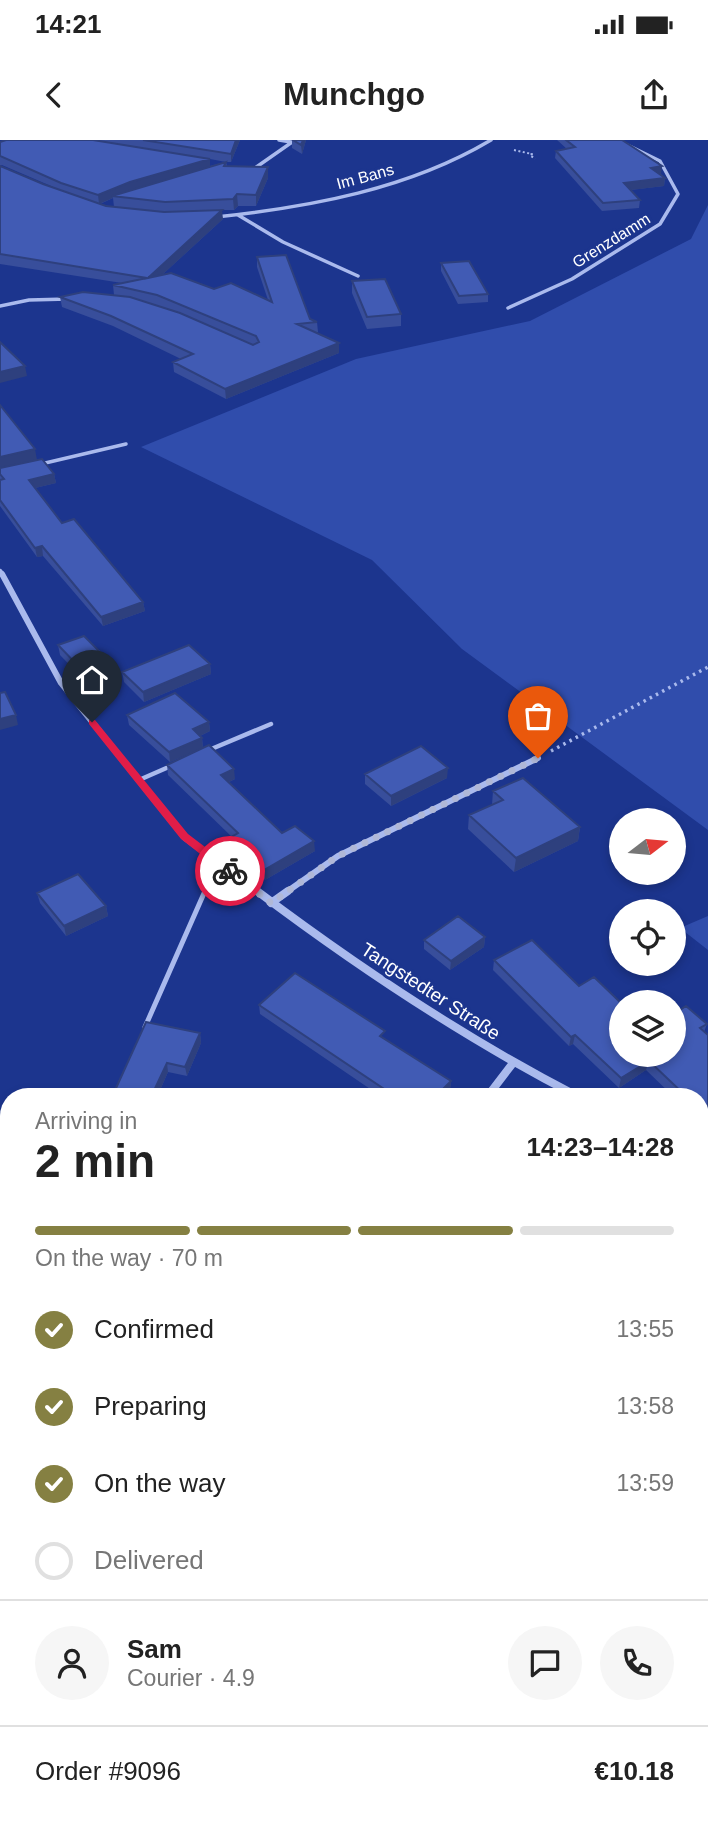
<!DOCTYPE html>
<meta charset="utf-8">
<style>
:root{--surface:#fff;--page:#f6f6f6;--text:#222;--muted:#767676;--line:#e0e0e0;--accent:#858042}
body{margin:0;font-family:Arial,sans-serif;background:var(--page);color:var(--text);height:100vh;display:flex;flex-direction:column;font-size:26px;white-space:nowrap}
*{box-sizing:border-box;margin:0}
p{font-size:23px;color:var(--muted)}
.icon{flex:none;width:38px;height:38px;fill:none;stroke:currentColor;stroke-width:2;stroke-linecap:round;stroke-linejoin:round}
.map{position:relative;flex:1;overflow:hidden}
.drawer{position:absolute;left:0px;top:948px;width:709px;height:744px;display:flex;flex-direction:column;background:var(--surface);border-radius:28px 28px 0 0;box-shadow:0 4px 10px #0003}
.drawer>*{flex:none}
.needle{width:46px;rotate:74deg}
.buttons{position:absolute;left:609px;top:668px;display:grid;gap:14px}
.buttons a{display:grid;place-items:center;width:77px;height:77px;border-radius:50%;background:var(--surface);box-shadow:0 4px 10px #0003;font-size:35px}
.pin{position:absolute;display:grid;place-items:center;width:60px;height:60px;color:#fff;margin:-72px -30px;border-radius:50% 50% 50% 0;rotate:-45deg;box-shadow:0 0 7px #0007}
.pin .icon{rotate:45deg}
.courier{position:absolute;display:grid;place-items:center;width:70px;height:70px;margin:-35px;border:5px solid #e11d48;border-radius:50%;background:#fff;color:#222;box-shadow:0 2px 9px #0007}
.head em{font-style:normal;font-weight:700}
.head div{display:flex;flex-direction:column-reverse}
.head{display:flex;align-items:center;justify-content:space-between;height:119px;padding:0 35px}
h1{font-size:46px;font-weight:700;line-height:52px}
.bar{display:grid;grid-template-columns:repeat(4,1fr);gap:10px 7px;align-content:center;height:84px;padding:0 35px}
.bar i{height:9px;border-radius:5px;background:var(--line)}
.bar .selected{background:var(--accent)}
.bar p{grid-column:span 4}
.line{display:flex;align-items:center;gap:18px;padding:0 35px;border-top:2px solid var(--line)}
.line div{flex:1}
.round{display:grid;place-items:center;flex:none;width:74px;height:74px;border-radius:37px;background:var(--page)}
ol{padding:0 35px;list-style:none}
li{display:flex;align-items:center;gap:21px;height:77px}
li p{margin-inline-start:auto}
li .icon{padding:7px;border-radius:50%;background:var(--accent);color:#fff;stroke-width:4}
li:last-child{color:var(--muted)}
li i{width:38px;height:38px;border:4px solid var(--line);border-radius:50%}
.status{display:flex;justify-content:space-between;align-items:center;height:49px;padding:0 35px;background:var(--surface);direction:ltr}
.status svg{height:19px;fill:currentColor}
header{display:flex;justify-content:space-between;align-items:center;height:91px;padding:0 35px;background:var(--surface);font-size:32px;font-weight:700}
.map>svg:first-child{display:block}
</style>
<div class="status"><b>14:21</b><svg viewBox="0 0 49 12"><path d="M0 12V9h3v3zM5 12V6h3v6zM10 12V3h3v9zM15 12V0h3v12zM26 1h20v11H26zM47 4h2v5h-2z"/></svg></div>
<header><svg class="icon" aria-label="back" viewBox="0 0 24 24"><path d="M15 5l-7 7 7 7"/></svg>Munchgo<svg class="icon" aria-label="share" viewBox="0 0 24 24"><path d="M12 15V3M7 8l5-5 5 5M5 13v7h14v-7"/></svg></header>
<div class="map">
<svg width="708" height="1691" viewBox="0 0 708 1691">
<rect width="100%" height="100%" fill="#1c358e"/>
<!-- green -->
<path fill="#304dac" d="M708,65V690L462,509L372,420L141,307L356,219L530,181L691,99Z
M708,776V810L680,788Z"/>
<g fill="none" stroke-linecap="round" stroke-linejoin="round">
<!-- path-far1 -->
<path stroke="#aabaed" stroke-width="2" stroke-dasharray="2 2.5" stroke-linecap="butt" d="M514,10L532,14L530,15L535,19"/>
<!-- path -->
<path stroke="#aabaed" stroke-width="3.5" stroke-dasharray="2.5 4.5" stroke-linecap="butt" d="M551,611L708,527"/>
<!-- lane-far3 -->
<path stroke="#aabaed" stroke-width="3.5" d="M41,324L126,304"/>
<!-- lane-far2 -->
<path stroke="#aabaed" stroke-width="4.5" d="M209,610L271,584
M139,640L171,626
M205,753L218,723"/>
<!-- lane-far1 -->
<path stroke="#aabaed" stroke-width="5" d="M145,887L205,751"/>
<!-- lane -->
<path stroke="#aabaed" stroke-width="7" d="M0,1211L9,1191"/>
<!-- street-far4 -->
<path stroke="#aabaed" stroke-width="3.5" d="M279,0L291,2
M249,29L255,28L295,0
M238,75L283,102L358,136
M216,77C310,67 409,49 491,0
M0,166L29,160L68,159
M508,168L572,139L660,84L678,54L660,21L617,0"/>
<!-- street-far3 -->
<path stroke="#aabaed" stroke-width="4.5" d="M0,431L3,436"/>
<!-- street-far2 -->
<path stroke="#aabaed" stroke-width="6" d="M2,434L61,543L184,697L259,753
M285,753L338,716L538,618"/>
<!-- street-far1 -->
<path stroke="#aabaed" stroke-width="8" d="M257,751C358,827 466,899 579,957
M271,763L288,751
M487,957L513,923
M700,1025L708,1030"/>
<!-- street -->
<path stroke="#aabaed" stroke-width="10" d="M700,1519L708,1518
M249,1691L263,1684"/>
</g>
<!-- wall -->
<path fill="#384e9b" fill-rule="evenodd" d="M4,0H240L231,22H226L227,26L268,27V38L256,66H238L234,70H219L223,79L163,134L214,149L268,160L257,127V117L310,179L317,182L318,192H316L339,213L226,259L174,232L173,222L181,219L113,186L62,167L60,157L114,155L113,145L122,143L0,124V2ZM210,19L226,22L210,26ZM2,25L58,49L43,44L0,26ZM113,58L114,67L100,64Z
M292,0H306L302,14L292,8Z
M557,0H622L665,38L664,46L630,50L640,60L639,68L602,71L555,18L556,11L567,9Z
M441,123L488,154V162L458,164L441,131Z
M352,141L401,174V186L367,189L352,153Z
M0,265L37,320L54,334L56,343L35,348L62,383L143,462L145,471L103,486L43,416L37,417L0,366Z
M58,505L108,520L110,530L84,540L60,515Z
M210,524L211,534L144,562L124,542L122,532Z
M127,575L209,582L210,591L200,596L202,598L203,608L170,622L129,585Z
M167,625L235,639L229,642L282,693L315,711L265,740L229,709L228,699L232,697L168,635Z
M365,634L447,638L391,666L365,644Z
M493,651L580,687L578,701L514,732L468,689L469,675L492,665Z
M37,753L106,766L108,776L66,796L40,763Z
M485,797L484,807L450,830L424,809V800Z
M494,820L621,915L707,884L704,892L708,895V981L703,985L700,982V957H674L646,930L619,948L573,904L569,906L493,830Z
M259,865L385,899L451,941L450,950L443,957H379V955L260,874Z
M200,893L201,903L187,936L168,932L157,957H112Z
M708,1093V1171L700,1165V1102Z
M9,1569V1679L0,1678V1606Z"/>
<!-- shaded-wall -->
<path fill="#2e407e" d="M236,0H240L231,22V14Z
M303,0H306L302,14L301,5Z
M210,19V28L112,56L113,58L99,64L98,55L130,42Z
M662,26L661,34L650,35L651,28Z
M268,27V38L256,66V55Z
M665,38L664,46L623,51L624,43Z
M237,54L238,66L234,70L233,59Z
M222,70L223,79L149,147L148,138Z
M339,203V213L226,259L225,249Z
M25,226L27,236L0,243V232Z
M35,309L37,320L0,329V317Z
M54,334L56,343L31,349L29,340Z
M42,406L43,416L37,417L35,408Z
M143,462L145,471L103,486L101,477Z
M108,520L110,530L84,540L82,530Z
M210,524L211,534L144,562L143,552Z
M16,575L18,585L0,590V579Z
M209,582L210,591L194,599L193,589Z
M202,598L203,608L170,622L169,612Z
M448,628L447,638L391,666V656Z
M234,629L235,639L222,645L221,635Z
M580,687L578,701L514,732L516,718Z
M314,701L315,711L265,740L264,730Z
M106,766L108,776L66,796L64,786Z
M485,797L484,807L450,830L451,821Z
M200,893L201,903L187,936L185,927Z
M575,895L573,904L569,906L571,897Z
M649,921L646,930L619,948L621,938Z
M167,923L168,932L157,957H151Z
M451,941L450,950L443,957H435Z
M708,974V981L703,985L706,975Z"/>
<!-- building -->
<path fill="#415bb4" stroke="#2e407e" stroke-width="2" d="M6,0H93L210,19L130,42L98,55L61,43L0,16V2Z
M143,0H236L231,14Z
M293,0H303L301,5Z
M566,0H622L662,26L651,28L665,38L624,43L640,60L603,63L556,11L575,7Z
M226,22L224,26L268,27L256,55L237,54L233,59L165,62L112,56Z
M0,26L43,44L106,66L164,72L222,70L148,138L171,133L214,149L231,143L272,162L257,117L286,115L310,179L317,182L297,184L339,203L225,249L173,222L193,214L111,176L60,157L83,152L130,157L180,173L253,205L259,202L256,196L157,155L113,145L147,138L0,114Z
M469,121L488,154L459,156L441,123Z
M385,139L401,174L367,177L352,141Z
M0,202L25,226L0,232Z
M0,265L35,309L0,317Z
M42,319L54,334L29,340L62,383L74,379L143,462L101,477L42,406L35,408L0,360V340L4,339L0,334V328Z
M84,496L108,520L82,530L58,505Z
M189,505L210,524L143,552L122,532Z
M5,552L16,575L0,579V553Z
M175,553L209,582L193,589L202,598L169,612L127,575Z
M209,605L234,629L221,635L282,693L295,686L314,701L264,730L228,699L238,693L167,625Z
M421,606L448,628L391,656L365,634Z
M523,638L580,687L516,718L469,675L503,660L493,651Z
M78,734L106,766L64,786L37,753Z
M458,776L485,797L451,821L424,800Z
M532,800L579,846L594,837L621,863V915H674V874L686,866L707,884L700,888L708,895V974L706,975L700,970V957H687L649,921L621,938L575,895L571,897L494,820Z
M295,833L385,891L380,896L451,941L435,957H384L379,954L384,949L259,865Z
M146,882L200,893L185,927L167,923L151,957H112Z
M708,1093V1155L700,1149V1102Z
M9,1569V1675L0,1674V1606Z"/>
<!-- route -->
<path fill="#e11d48" d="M89,580H95L188,694L234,729V734H226L181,699L89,584Z"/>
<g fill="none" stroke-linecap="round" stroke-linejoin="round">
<!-- done -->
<path stroke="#b0b8d7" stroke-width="7" stroke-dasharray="0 12.6" d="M230,731L271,763L338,716L538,618"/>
</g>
<g text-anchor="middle" stroke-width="6" stroke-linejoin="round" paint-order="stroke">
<!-- far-street labels -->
<g font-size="16" fill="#fff" stroke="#1c358e">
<text transform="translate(365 36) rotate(-15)" y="6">Im Bans</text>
<text transform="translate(611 100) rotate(-32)" y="6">Grenzdamm</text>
</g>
<!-- street labels -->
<g font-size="19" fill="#fff" stroke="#1c358e">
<text transform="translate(431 851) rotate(33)" y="7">Tangstedter Straße</text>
</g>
</g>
</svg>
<div class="buttons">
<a><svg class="needle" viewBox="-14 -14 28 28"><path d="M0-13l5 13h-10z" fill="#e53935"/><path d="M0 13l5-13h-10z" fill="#767676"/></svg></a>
<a><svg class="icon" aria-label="locate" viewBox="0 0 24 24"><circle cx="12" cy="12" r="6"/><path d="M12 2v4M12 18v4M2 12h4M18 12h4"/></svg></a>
<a><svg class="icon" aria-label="layers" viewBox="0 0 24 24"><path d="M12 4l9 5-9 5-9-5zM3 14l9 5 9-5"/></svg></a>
</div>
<div class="pin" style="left:538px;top:618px;background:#ea580c"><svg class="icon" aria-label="bag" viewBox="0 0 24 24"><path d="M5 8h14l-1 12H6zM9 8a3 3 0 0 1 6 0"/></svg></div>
<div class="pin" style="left:92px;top:582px;background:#1f2937"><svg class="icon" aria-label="home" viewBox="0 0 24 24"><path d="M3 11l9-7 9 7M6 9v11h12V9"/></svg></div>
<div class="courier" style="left:230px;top:731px"><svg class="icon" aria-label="bike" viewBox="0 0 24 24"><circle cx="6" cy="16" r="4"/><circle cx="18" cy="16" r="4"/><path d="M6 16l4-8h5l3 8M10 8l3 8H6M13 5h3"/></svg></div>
<section class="drawer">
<div class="head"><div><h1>2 min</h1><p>Arriving in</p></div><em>14:23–14:28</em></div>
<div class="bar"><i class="selected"></i><i class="selected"></i><i class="selected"></i><i></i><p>On the way · 70 m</p></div>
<ol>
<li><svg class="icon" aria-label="check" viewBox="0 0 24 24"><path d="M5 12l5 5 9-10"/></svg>Confirmed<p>13:55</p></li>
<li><svg class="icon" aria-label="check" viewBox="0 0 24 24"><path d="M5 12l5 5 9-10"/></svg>Preparing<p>13:58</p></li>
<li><svg class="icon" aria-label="check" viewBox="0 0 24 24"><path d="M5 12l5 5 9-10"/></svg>On the way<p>13:59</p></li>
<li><i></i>Delivered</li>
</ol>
<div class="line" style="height:126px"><a class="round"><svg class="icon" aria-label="person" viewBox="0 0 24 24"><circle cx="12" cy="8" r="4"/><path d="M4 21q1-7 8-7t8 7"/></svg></a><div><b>Sam</b><p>Courier · 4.9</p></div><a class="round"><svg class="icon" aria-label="chat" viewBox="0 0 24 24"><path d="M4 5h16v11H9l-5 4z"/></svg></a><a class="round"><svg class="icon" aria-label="phone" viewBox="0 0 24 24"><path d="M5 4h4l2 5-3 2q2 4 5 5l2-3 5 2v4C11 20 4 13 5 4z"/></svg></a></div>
<div class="line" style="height:91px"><div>Order #9096</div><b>€10.18</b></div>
</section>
</div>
